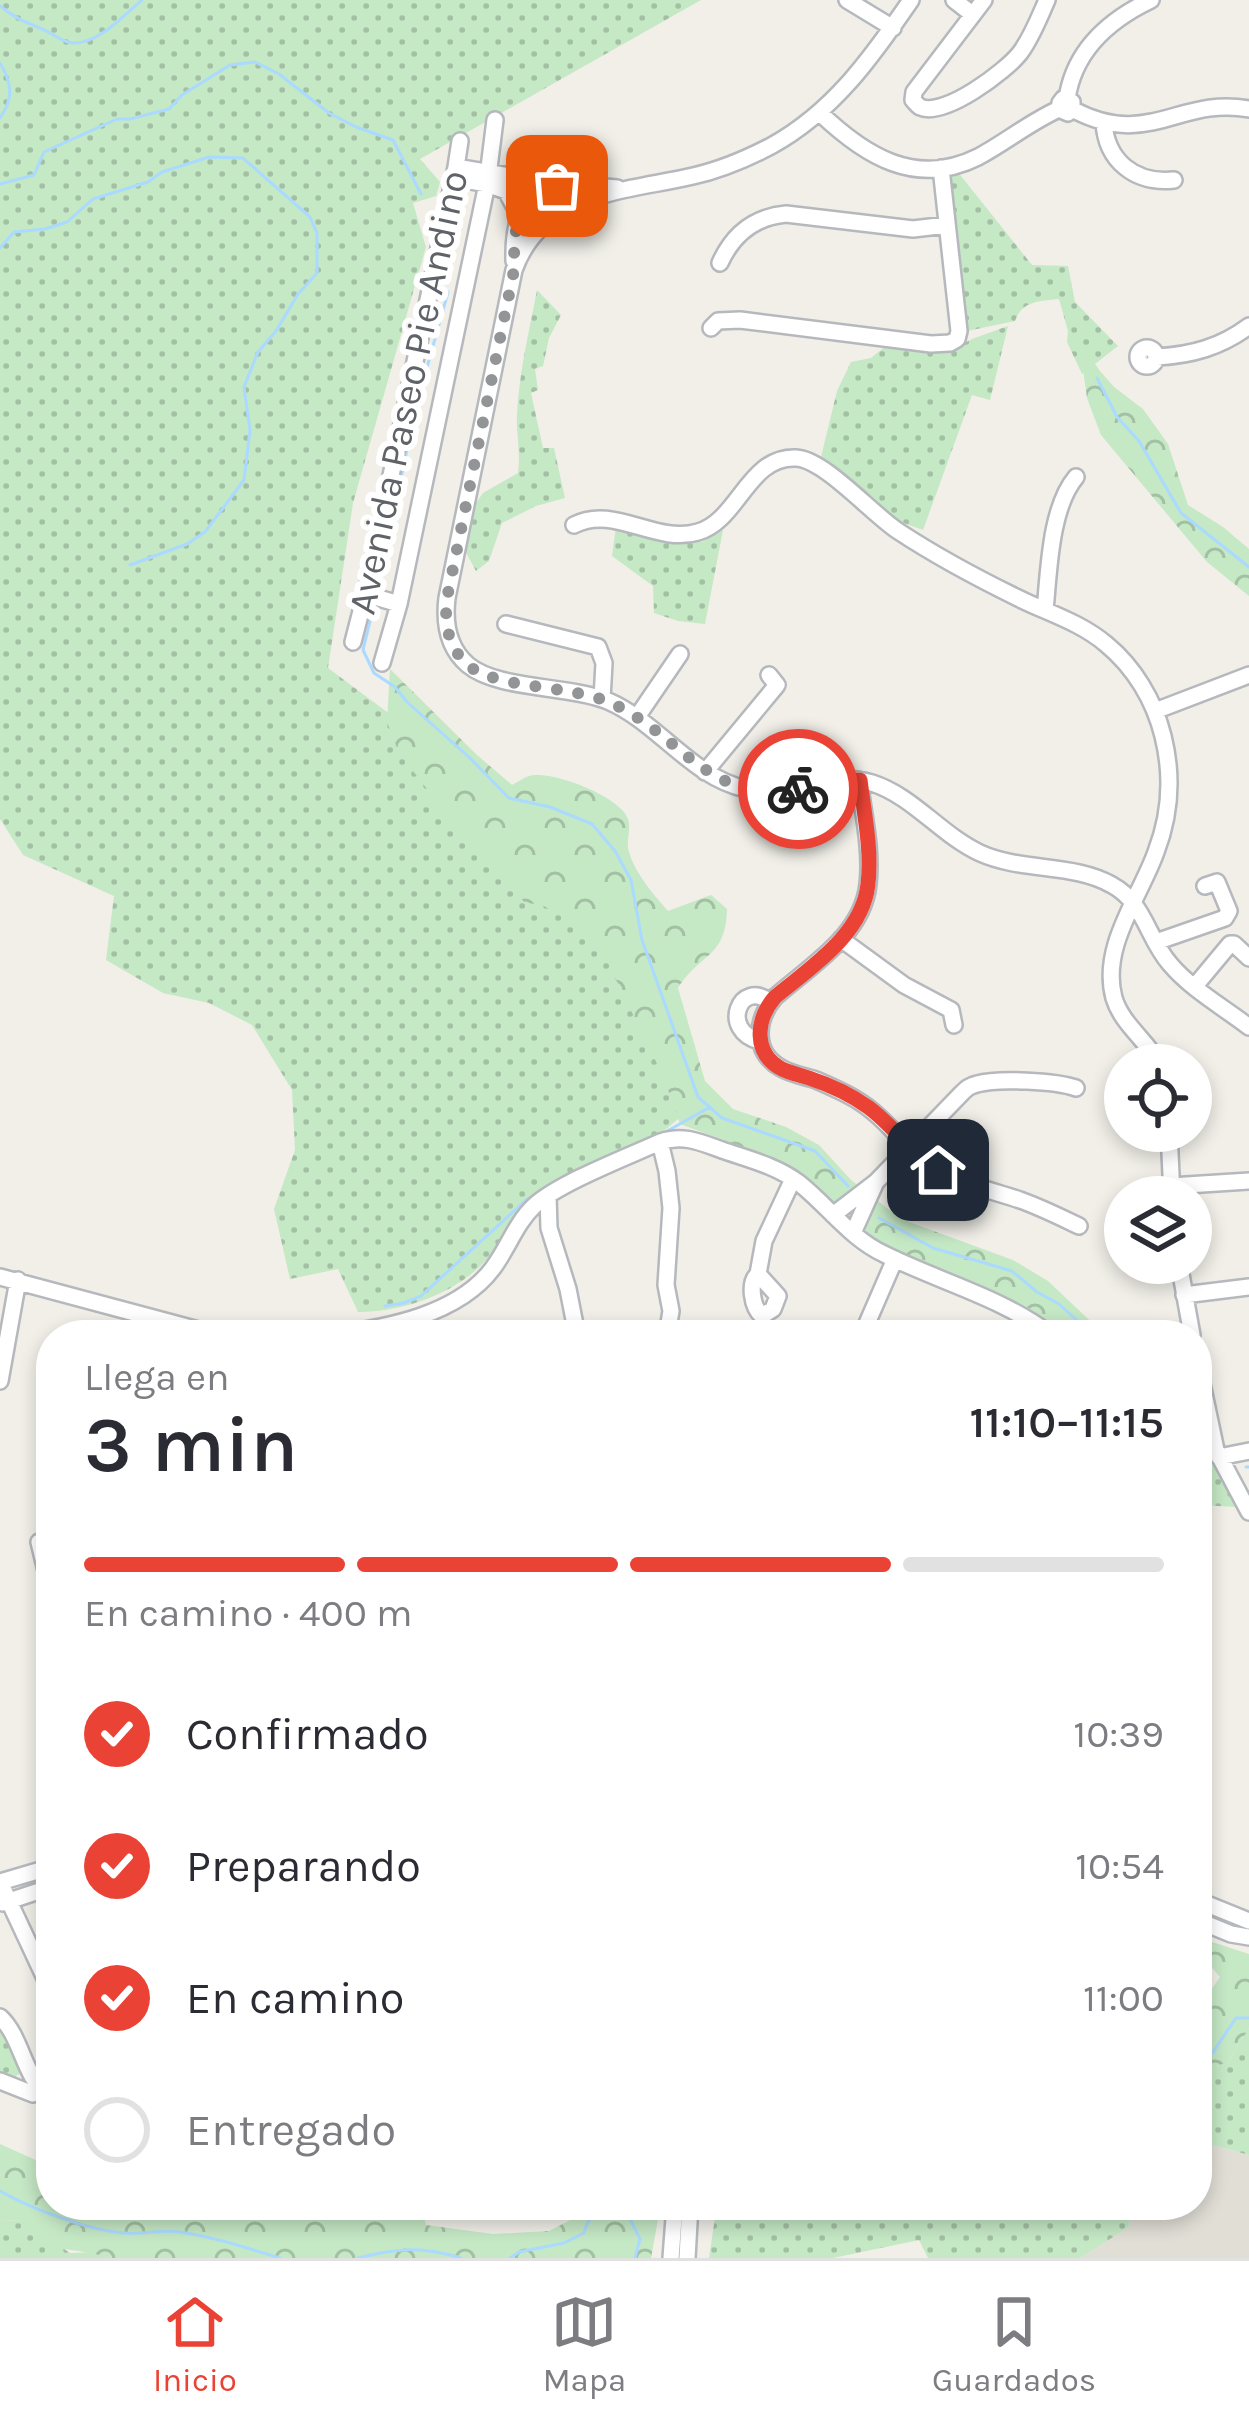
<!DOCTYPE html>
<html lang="es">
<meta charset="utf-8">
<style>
:root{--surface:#fff;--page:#f7f7f7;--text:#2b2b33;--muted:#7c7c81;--line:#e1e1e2;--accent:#ea4335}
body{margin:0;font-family:Karla,sans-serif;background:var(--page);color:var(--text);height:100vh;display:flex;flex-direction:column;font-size:45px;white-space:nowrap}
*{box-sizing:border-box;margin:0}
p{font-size:39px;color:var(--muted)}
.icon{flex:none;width:66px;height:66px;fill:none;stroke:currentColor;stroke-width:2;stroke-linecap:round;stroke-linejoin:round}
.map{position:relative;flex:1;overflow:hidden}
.details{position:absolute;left:36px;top:1320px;width:1176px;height:900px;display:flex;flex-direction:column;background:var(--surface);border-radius:48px;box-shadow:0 6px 18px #0003}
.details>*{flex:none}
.tools{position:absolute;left:1104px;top:1044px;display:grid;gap:24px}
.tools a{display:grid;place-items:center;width:108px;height:108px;border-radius:50%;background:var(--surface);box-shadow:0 6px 18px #0003;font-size:60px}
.pin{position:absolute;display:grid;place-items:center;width:102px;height:102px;color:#fff;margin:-51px;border-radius:24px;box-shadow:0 6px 18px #0006}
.courier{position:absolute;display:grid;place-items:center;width:120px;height:120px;margin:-60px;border:9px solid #ea4335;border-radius:50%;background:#fff;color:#222;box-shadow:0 3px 15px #0007}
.head em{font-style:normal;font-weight:600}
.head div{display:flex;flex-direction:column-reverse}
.head{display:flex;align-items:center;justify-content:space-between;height:204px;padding:0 48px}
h1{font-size:78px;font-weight:600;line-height:90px}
.bar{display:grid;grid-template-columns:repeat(4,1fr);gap:18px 12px;align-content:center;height:144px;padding:0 48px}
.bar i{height:15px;border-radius:9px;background:var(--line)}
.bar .selected{background:var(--accent)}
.bar p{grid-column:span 4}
ol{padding:0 48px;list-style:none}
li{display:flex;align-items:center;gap:36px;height:132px}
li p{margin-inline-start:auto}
li .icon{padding:12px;border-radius:50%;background:var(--accent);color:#fff;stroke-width:4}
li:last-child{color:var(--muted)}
li i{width:66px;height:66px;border:6px solid var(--line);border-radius:50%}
.tab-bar{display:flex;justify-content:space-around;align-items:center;height:168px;border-top:3px solid var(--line);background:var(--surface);font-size:33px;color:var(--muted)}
.tab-bar a{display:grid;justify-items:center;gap:6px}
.tab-bar .selected{color:var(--accent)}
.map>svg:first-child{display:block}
</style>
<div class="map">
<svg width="1249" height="2258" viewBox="0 0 1249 2258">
<defs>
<pattern id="grass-dots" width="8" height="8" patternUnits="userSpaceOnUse" patternTransform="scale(3)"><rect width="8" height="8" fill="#c5e8c5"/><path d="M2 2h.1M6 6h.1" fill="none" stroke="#a3c0a4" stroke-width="1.8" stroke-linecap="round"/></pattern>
<pattern id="forest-crowns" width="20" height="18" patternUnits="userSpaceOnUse" patternTransform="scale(3)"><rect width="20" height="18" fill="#c5e8c5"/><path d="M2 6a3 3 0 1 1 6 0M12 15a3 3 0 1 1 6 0" fill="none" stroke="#a3c0a4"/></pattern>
</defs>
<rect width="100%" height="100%" fill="#f1efe8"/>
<!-- education -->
<path fill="#e1ded6" d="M1202,2142L1249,2155V2258H1080L1129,2227L1131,2205H1197V2143Z"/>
<!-- grass -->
<path fill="url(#grass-dots)" d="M0,0H701L420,159L440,182L436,196L413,203L426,247L353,503L328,668L395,718L573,829L684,1114C674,1122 665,1131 654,1137C616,1155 569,1168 535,1193C515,1207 510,1227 497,1246C469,1289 409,1312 358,1312L338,1269L290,1279L274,1209L295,1150L292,1090L252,1025L209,1003L163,993L106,960L114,896L23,855L0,819Z
M957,171L1032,265L1068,266L1075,302L1118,346L1082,374L1067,342L1068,331L1059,299C1039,301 1022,301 1015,321L967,331L948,176Z
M537,290L561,315L549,338L543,366L535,369L538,390L531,393L543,448H554L565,498L536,506L502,523L489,561L476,571L462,545L469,513L483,493L518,473C521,453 516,435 517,415C519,373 529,332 537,290Z
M1008,326L990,400L972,395L923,530L901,522L821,457L837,391L851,362L871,358L887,345L951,350L972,339Z
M616,527L656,538L702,542L723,530L705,624L678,621L654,613L653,586L612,556Z
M1197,1404L1214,1462L1238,1507L1197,1505Z
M0,2021L27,2071L17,2075L14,2082L0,2074Z
M1249,2028V2155L1202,2142L1197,2143V2075L1229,2061Z
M713,2205H1131L1129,2227L1080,2258H928L919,2240L833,2258H709L715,2217Z
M0,2220L24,2221L70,2253L94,2252L109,2258H0Z"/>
<!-- forest -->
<path fill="url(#forest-crowns)" d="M1079,341L1100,371L1114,387L1143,409L1168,444L1188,505L1223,527L1249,549V596L1207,562L1101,435L1087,398Z
M390,669L477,755L512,785C518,782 523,778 529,776C551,770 620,796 628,819C631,828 627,839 628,848C633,871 653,894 668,911L711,895L727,909C726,958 700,953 678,988L705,1081L733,1109L786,1127L819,1145L851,1180L901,1219L1013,1260L1048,1281L1104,1334L1071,1335L1025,1306L971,1281L905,1258L865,1237L832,1202L794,1169L762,1154L680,1124L664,1078L606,959L574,924L544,906L524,902L489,853L441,807L399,753L387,722Z
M1197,1937L1249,1954V2028L1229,2061L1197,2075V2010L1220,1977L1197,1950Z
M0,2144L51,2167V2205H421L426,2225L493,2234L549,2231L580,2215L582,2205H647L660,2208L651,2258H109C74,2245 48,2258 24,2221L0,2220Z"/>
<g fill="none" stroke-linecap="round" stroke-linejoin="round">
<!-- stream -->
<path stroke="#aadaff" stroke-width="3" d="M0,6C17,19 23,21 42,29C51,32 59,40 68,42C94,49 124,15 142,0
M0,63C12,83 14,98 0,118
M0,184L34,175L44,152L117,119H130L169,109L182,95L230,65L255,62L279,74L329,113L356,127L393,140L421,194
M0,248L14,232L45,229L67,222L93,199L148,182L162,172L209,157L243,158L310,217L317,233V273L298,294L276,331L258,352L244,387L250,430L244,480L205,532L187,544L130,565
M1097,378L1117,417L1139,441L1181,513L1249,567
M382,568L416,407L448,292
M374,605L363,650L374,673L395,687L407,702L470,758L509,798L550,807L592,824L615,851L631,880L642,940L698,1097L722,1118L815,1151L848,1186
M662,1134L710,1107
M879,1218L933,1248L1012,1271L1037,1292L1059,1304L1093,1335
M385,1306L404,1303L421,1296L526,1200L540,1192
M1246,1467H1249
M1197,1475L1204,1476
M1197,2061L1211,2055L1236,2018H1249
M0,2191C32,2209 87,2230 124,2233C143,2235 161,2229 180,2232C214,2237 247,2248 280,2258
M623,2205L640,2239L635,2258
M358,2258C398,2248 422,2246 461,2258
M510,2258L519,2252L564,2243L584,2233C588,2218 594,2209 610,2205"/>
<!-- minor casing -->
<g stroke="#b5b8bc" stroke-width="20">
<path id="minor" d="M847,0L893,28
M911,0C872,57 833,112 771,146C746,159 720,170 693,176C623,192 542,192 514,270L447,598C444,623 448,648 468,665C498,690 568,685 608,701C659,723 691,777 746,789C790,798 831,770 872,783C913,796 941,835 980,853C1022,872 1074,863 1112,885C1145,903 1147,938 1170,964C1191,989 1223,1007 1249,1027
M954,0L972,14
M984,0L914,92L913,100C915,102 917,105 920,107C944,118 1006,71 1020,53C1032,37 1039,18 1047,0
M1067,99C1074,50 1109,20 1151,0
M1072,109C1148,150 1179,96 1249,109
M820,113C865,156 916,188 978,157C1006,142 1030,122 1059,109L1068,113L1072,109V102L1063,99L1060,103L1059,109
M1104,122C1106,161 1135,184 1174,180
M456,167L510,176C533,190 536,207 535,233
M454,178L487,184L506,191L519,215
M514,261C512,182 551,182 617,188
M720,263C733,234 754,217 786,214L913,229L947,225
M711,328L718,321L740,320L931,344L950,343L957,339L959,331L941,168
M1138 357a9 9 0 1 1 18 0a9 9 0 1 1-18 0Z
M1157,357C1192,355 1221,347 1249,326
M574,525C614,504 656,545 698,532C739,520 748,456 796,458C824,459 872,514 898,531C936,556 977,578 1018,598C1048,613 1080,622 1106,644C1134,667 1154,700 1163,736C1173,776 1171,813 1156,852C1140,897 1100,947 1114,998C1122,1025 1148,1041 1160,1065
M365,594L399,604
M1045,610C1049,571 1050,508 1076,477
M506,624L598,647L604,663L602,699
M353,642L369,580L456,167L460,141
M382,663L399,604L487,184L495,120
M1155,711L1249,675
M637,717L680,654
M705,772L777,685L769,675
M859,780C863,813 872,850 868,884C863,935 810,966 775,997C756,1019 752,1052 781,1068C791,1074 804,1076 816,1080C830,1086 844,1092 857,1100C887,1118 905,1149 934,1167C961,1184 990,1190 1020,1200C1040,1207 1060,1217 1079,1226
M841,939L904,985L951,1010L954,1025
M1156,942L1225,918L1229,911L1217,882L1205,886
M1195,986L1230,944H1234L1249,958
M760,1041C719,1031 740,978 770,1002
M1169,1131L1172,1197
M660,1142L667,1171L671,1208L666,1285L671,1311L667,1335
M1171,1186L1249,1181
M548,1196L549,1228L568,1289L577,1335
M833,1215L876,1182L961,1094C967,1088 969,1086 977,1084C998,1078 1056,1081 1076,1088
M853,1233L876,1182
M1179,1263L1192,1335
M758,1274L778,1296L773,1309L762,1316C752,1307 748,1283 758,1274Z
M758,1274L764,1241L793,1179
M0,1277L217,1335
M1184,1295L1249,1287
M140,1335L145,1317
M332,1335C386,1328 458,1315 493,1268C508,1248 516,1223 534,1206C559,1183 627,1157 660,1142C683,1134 700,1142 722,1150C748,1159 777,1166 799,1183C828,1206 850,1238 884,1254C940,1282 1001,1297 1051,1335
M862,1335L895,1259
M1197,1360L1216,1450L1249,1512
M0,1381L18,1280
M1219,1457L1249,1451
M39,1542L46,1571
M0,1882L51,1991
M0,1882L51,1867
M1197,1900L1249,1921
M3,1903L51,1887
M1197,1920L1231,1934L1249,1937
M0,2017C22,2037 24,2078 46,2092
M0,2081L33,2094L48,2091
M671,2258L675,2205
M687,2258L690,2205"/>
</g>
<!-- minor -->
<use href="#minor" stroke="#fff" stroke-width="15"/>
</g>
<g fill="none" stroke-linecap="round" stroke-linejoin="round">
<!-- done -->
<path stroke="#929495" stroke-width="12" stroke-dasharray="0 21.6" d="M557,186C514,200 514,230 514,270L447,598C444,624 448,648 469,666C498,689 571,685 611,703C681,734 708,805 798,789"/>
<!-- route -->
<path stroke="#ea4335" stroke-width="15" d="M798,789L832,781L860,780C864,813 872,850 868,884C863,934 811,967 775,997C756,1019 752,1053 782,1069C790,1073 800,1075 809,1078C830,1085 850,1094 868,1107C894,1126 911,1153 938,1170"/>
</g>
<g text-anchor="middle" stroke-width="12" stroke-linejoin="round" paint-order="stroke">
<!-- street labels -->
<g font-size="39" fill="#5f6368" stroke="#fff">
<text transform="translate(407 392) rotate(-78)" y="14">Avenida Paseo Pie Andino</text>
</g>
</g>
</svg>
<div class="tools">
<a><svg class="icon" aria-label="locate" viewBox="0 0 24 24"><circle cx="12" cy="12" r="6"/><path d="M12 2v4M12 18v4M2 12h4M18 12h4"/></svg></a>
<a><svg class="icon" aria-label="layers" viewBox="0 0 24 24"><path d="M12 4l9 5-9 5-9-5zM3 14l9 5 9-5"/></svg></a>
</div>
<div class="pin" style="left:557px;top:186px;background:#ea580c"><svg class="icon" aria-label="bag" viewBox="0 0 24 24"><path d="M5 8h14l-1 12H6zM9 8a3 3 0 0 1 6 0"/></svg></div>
<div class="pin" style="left:938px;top:1170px;background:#1f2937"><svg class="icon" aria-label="home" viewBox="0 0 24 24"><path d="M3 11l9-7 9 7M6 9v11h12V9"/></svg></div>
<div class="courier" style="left:798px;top:789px"><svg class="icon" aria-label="bike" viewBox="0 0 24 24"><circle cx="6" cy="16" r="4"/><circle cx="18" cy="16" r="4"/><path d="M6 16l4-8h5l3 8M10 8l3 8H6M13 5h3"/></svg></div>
<section class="details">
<div class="head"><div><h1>3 min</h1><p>Llega en</p></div><em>11:10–11:15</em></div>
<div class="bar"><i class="selected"></i><i class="selected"></i><i class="selected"></i><i></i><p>En camino · 400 m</p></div>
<ol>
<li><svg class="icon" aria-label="check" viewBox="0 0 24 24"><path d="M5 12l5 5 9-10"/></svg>Confirmado<p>10:39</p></li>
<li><svg class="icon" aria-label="check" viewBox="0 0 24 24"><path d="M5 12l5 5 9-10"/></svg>Preparando<p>10:54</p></li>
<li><svg class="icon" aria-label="check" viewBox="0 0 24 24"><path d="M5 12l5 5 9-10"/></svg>En camino<p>11:00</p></li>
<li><i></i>Entregado</li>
</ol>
</section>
</div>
<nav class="tab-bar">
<a class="selected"><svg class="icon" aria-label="home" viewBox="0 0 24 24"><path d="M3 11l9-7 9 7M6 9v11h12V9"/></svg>Inicio</a>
<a><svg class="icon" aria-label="map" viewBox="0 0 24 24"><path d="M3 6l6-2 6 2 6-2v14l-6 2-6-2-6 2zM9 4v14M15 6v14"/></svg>Mapa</a>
<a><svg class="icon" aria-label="saved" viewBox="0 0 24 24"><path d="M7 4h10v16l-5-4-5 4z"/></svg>Guardados</a>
</nav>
